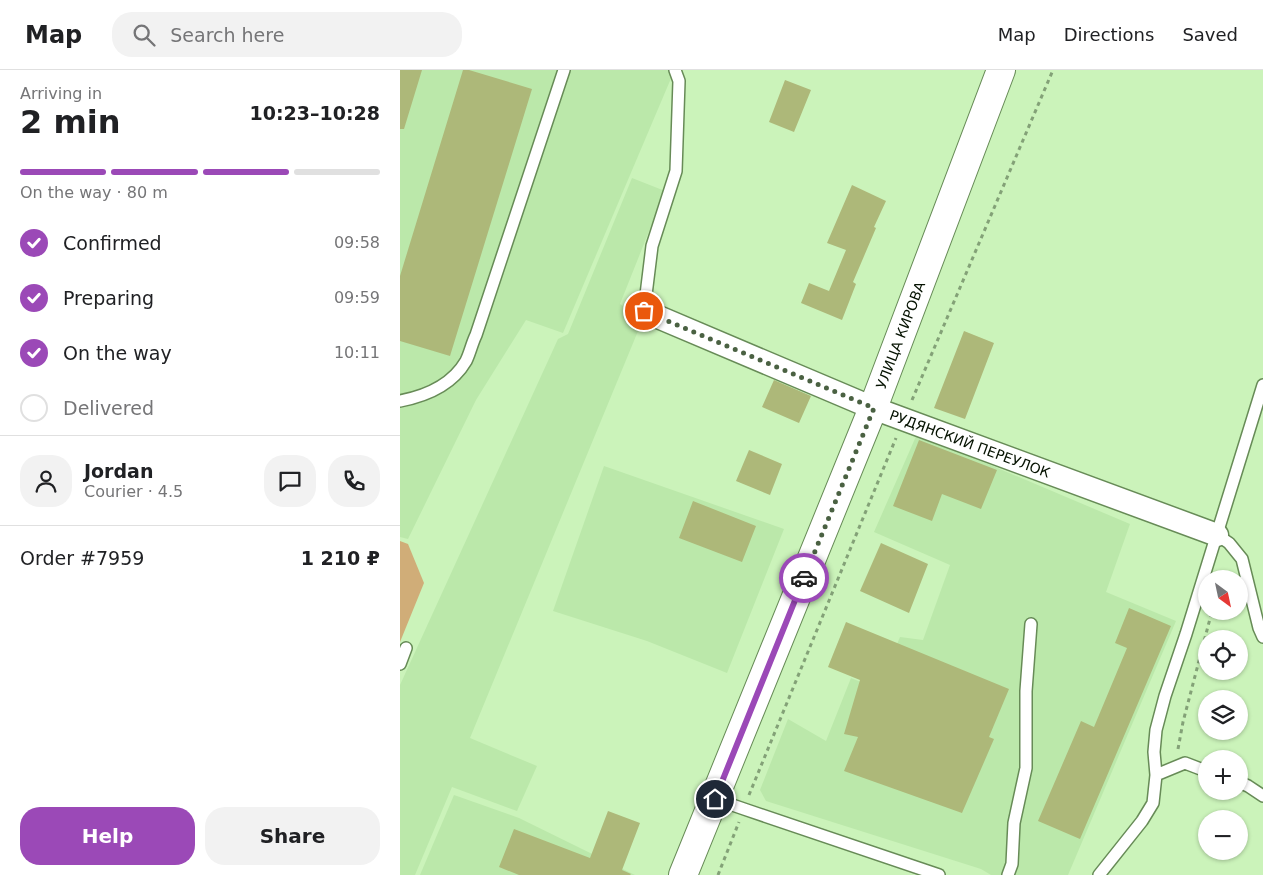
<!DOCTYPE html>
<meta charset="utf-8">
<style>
:root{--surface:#fff;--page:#f2f2f2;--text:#202124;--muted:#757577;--line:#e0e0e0;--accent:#9b49b7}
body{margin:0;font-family:"DejaVu Sans",sans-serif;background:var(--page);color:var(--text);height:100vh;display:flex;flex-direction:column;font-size:19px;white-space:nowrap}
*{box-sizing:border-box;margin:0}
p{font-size:16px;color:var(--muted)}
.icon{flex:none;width:28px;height:28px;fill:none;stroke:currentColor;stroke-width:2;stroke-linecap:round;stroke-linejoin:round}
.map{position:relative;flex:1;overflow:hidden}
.panel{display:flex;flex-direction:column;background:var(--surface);width:400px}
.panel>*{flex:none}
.needle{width:32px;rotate:147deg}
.buttons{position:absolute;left:798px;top:500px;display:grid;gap:10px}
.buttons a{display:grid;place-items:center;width:50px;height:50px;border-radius:50%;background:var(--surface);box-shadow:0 1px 4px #0004;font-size:25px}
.pin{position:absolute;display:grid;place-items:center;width:42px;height:42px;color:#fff;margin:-21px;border:2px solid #fff;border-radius:50%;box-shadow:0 1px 5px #0007}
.courier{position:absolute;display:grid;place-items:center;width:50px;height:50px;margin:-25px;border:4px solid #9b49b7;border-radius:50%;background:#fff;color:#222;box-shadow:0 1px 6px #0007}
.head em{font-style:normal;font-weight:700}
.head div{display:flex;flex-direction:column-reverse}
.head{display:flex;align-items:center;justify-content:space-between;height:85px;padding:0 20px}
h1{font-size:32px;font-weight:700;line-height:38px}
.bar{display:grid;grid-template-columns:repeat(4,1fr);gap:8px 5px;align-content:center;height:60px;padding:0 20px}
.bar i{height:6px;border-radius:4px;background:var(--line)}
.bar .current{background:var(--accent)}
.bar p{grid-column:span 4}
.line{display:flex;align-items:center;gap:12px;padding:0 20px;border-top:1px solid var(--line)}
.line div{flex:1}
.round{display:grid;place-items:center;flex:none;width:52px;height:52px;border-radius:20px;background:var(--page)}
ol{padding:0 20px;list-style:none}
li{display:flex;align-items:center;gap:15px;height:55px}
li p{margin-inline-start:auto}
li .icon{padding:5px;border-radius:50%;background:var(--accent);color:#fff;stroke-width:4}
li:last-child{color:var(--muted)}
li i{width:28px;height:28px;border:2px solid var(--line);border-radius:50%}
.button{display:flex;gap:10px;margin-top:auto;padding:10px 20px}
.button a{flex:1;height:58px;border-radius:20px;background:var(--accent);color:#fff;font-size:20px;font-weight:700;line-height:58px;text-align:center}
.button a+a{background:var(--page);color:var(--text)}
header{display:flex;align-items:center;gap:30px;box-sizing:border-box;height:70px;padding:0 25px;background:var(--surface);border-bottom:1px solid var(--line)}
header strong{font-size:24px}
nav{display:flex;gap:28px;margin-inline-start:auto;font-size:18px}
.search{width:350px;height:45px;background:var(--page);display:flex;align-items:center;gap:12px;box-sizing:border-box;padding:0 18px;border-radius:20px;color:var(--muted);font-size:19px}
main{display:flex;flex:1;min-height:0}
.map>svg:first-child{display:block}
</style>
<header>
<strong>Map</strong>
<div class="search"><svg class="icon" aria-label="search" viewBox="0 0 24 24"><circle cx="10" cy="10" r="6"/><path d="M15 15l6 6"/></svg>Search here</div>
<nav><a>Map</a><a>Directions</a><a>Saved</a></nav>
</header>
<main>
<section class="panel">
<div class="head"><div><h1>2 min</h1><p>Arriving in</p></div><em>10:23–10:28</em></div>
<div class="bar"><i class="current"></i><i class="current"></i><i class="current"></i><i></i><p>On the way · 80 m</p></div>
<ol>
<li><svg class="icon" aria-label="check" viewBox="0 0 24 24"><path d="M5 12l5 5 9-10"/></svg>Confirmed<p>09:58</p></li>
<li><svg class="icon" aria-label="check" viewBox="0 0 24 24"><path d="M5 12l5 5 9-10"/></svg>Preparing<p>09:59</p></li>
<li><svg class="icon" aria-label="check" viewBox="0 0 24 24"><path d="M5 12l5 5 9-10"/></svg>On the way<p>10:11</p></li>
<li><i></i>Delivered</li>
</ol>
<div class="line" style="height:90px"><a class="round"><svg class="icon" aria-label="person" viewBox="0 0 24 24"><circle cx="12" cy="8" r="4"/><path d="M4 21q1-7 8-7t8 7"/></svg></a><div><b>Jordan</b><p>Courier · 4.5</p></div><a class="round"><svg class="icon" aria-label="chat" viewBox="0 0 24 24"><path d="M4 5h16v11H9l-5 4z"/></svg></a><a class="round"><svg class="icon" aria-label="phone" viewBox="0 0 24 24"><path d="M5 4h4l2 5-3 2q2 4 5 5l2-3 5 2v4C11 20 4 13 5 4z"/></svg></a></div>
<div class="line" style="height:65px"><div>Order #7959</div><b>1 210 ₽</b></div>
<div class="button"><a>Help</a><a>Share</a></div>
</section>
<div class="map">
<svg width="863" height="805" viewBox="0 0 863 805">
<rect width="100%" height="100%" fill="#cbf3ba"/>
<!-- built -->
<path fill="#bbe8aa" d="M0,0H270L272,6L163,263L126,250L76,330L8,469L0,467Z
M232,108L265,121L220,234L243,249L70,668L137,696L117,741L52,717L15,805H0V615L158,269L168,264Z
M517,364L730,454L706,522L776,551L668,805H591L581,799L366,731L360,720L388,649L426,671L451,608L478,619L500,567L523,570L550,495L474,462Z
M204,396L384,459L327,603L247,571L153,541Z
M54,725L119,748L235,805H20Z"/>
<!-- green -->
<path fill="#d0ad78" d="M0,471L8,474L24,513L0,572Z"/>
<!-- building -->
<path fill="#adb879" d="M0,0H22L4,59H0Z
M63,0H69L132,19L50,286L0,271V206Z
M385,10L411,20L394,62L369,52Z
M452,115L486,131L474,157L476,158L453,212L456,214L442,250L401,233L409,213L429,221L446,180L427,173Z
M564,261L594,273L565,349L534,338Z
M374,310L411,326L399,353L362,337Z
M519,370L597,400L581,439L542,424L532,451L493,436Z
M349,380L382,394L370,425L336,411Z
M293,431L356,456L342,492L279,468Z
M481,473L528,494L509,543L460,521Z
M729,538L771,556L680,769L638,751L681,651L694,657L727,578L715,573Z
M446,552L609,619L589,667L594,669L562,743L444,701L458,667L444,664L460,610L428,597Z
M208,741L240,753L222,800L231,804L230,805H119L99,797L114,759L190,788Z"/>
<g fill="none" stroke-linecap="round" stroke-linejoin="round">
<!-- service casing -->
<g stroke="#678b57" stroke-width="14">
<path id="service" d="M244,241L252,176L276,101L279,11L275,0
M0,331C26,326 52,315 66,291C70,283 72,273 76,265L164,0
M817,465L829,473L842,489L859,558L863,567
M0,594L6,578
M756,705L785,693L806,701
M839,712L848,716L863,726
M315,729L344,739L539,805
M608,805L612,794L614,753L626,698V621L631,554
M699,805L742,751L753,733L756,705L754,682L756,660L765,626L786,564L863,315"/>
</g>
<!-- minor casing -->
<g stroke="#678b57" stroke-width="25">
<g id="minor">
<path id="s1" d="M244,241L473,338L817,465"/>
</g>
</g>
<!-- primary casing -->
<g stroke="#678b57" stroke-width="30">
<g id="primary">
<path id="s2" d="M283,805L473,338L601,0"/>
</g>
</g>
<!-- path -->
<path stroke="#83a177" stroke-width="3" stroke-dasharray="4 4" stroke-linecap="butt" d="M512,330L653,0
M778,679L783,652L812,541
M349,725L496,368
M318,805L339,752"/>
<!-- service -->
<use href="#service" stroke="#fff" stroke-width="11"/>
<!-- minor -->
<use href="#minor" stroke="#fff" stroke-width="22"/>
<!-- primary -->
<use href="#primary" stroke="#fff" stroke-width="28"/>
</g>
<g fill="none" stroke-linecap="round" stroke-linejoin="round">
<!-- done -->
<path stroke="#4a6142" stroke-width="5" stroke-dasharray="0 9" d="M244,241L474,338L404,508"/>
<!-- route -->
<path stroke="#9b49b7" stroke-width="6" d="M315,729L404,508"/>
</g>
<g text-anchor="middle" stroke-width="4.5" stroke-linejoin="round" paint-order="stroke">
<!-- street labels -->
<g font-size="14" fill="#051201" stroke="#cbf3ba">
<text dy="5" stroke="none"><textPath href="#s2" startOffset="582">УЛИЦА КИРОВА</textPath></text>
<text dy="5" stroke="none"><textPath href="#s1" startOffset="352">РУДЯНСКИЙ ПЕРЕУЛОК</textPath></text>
</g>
</g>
</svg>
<div class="buttons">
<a><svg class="needle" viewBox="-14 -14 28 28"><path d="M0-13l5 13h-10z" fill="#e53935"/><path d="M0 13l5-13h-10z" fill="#757577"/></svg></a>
<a><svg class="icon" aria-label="locate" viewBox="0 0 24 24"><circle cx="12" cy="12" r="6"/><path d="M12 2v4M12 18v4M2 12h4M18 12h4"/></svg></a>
<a><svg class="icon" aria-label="layers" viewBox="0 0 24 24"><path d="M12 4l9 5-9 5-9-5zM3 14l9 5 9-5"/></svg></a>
<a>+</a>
<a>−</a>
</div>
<div class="pin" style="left:244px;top:241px;background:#ea580c"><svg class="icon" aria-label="bag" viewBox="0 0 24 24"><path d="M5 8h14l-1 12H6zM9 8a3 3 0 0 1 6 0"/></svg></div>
<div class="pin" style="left:315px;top:729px;background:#1f2937"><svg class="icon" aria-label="home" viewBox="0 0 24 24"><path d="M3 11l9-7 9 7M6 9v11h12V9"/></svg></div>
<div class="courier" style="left:404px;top:508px"><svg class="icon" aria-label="car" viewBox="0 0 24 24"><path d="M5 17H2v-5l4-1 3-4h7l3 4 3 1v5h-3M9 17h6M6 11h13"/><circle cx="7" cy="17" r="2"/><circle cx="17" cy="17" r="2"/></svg></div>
</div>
</main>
